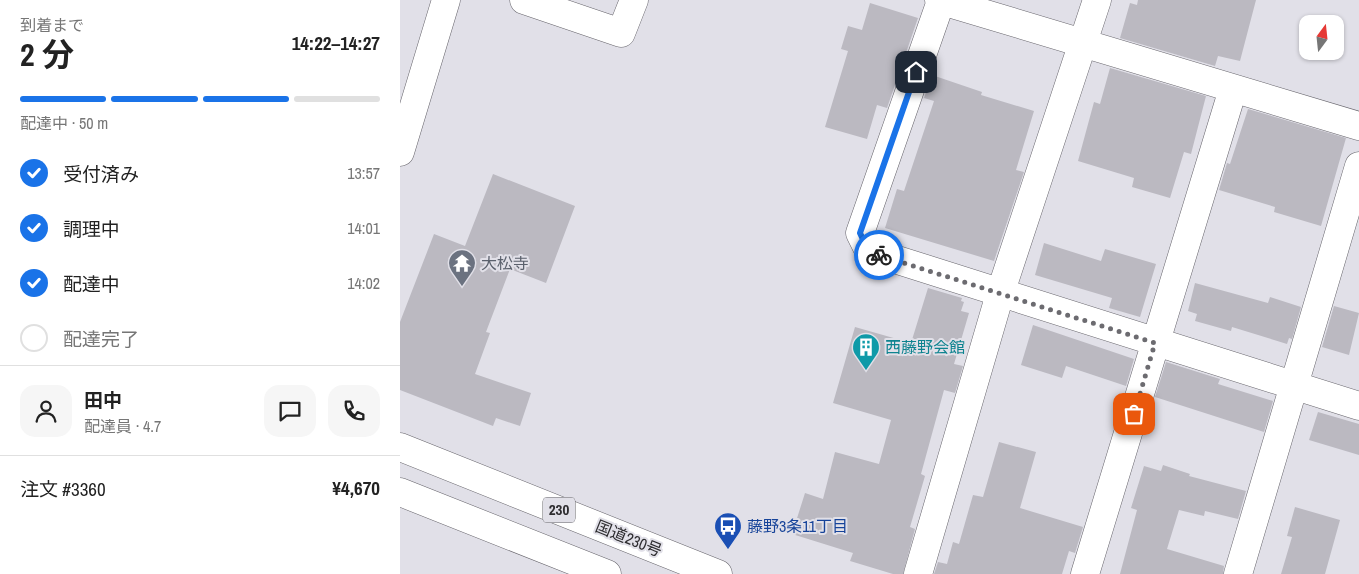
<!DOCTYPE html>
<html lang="ja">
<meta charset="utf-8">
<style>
:root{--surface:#fff;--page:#f6f6f6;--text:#222;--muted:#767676;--line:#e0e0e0;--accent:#1a73e8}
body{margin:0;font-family:"Archivo Narrow","Noto Sans JP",sans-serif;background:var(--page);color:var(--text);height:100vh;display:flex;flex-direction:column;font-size:19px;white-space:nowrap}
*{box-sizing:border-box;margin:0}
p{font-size:16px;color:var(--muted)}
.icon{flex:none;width:28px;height:28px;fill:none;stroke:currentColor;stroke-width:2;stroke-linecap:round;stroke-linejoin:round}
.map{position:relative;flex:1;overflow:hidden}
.side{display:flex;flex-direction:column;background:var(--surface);width:400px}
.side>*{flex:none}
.needle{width:32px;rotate:15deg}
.tools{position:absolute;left:899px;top:15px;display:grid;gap:10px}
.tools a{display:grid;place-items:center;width:45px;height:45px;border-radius:10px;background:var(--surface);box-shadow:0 1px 4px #0004;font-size:25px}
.pin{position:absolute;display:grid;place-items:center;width:42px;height:42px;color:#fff;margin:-21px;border-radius:10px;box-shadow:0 2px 8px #0006}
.courier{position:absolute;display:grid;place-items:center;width:50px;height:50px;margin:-25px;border:4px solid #1a73e8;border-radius:50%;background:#fff;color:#222;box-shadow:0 1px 6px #0007}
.summary em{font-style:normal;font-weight:700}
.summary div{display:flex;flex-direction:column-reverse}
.summary{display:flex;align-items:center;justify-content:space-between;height:85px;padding:0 20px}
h1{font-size:32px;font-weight:700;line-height:38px}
.bar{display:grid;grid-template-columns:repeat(4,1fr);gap:8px 5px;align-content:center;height:60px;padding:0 20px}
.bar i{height:6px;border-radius:4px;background:var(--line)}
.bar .on{background:var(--accent)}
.bar p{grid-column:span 4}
.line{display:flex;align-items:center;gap:12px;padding:0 20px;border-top:1px solid var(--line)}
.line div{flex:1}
.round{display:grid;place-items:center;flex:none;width:52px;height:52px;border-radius:15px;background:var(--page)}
ol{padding:0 20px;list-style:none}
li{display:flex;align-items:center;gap:15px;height:55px}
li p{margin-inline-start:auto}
li .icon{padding:5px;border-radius:50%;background:var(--accent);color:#fff;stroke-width:4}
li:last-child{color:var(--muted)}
li i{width:28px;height:28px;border:2px solid var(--line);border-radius:50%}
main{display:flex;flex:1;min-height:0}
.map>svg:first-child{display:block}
</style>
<main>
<section class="side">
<div class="summary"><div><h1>2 分</h1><p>到着まで</p></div><em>14:22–14:27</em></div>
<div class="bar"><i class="on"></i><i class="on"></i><i class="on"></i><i></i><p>配達中 · 50 m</p></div>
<ol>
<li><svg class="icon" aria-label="check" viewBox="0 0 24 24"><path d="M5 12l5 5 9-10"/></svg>受付済み<p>13:57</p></li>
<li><svg class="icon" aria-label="check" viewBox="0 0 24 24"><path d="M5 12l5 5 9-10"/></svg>調理中<p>14:01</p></li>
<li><svg class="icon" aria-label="check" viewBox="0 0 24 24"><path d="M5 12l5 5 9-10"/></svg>配達中<p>14:02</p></li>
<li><i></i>配達完了</li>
</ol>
<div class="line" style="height:90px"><a class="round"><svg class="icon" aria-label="person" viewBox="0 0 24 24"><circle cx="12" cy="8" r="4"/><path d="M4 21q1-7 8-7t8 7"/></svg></a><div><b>田中</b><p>配達員 · 4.7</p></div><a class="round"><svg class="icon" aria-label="chat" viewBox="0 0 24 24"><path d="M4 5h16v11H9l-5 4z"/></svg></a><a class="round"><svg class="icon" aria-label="phone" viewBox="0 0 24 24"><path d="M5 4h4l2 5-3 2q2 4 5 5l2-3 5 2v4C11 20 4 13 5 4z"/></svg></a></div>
<div class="line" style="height:65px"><div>注文 #3360</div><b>¥4,670</b></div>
</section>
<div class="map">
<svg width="959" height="574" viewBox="0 0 959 574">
<rect width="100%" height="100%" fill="#e1e0e8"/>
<!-- building -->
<path fill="#bbb9c1" d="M738,0H856L840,61L818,56L815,66L720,38L730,3L737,5Z
M470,3L518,18L487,108L477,105L467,139L425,127L448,51L441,49L448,26L462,30Z
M710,68L806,96L791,154L784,152L770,198L732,187L734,178L678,161L694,102L700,104Z
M532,75L582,92L581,95L634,111L616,170L624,172L594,261L485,228L497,189L504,191L534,101L524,98Z
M848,109L946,138L921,226L874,212L875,207L819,190L827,163L830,164Z
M93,174L175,206L146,283L110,269L86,332L90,333L75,374L131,393L120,426L96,418L93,426L0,390V322L34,234L65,246Z
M644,243L701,261L705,249L756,264L740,317L709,308L712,298L635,275Z
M795,283L868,303L870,297L901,307L892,339L889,338L887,344L832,327L831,331L795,321L797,314L788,311Z
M528,288L562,298L561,301L564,302L561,311L569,313L554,364L563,366L555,393L544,390L521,474L525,476L510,527L515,529L503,574H493L450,561L453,553L392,534L405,493L423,499L435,452L479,464L491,420L433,403L455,327L511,343Z
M934,306L959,313L949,355L922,347Z
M633,325L734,359L726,386L666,366L662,378L621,365Z
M766,362L820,379L818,384L873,401L864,432L755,397Z
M918,412L959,424V455L909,440Z
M599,442L636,452L620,508L683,527L675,553L669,551L662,574H534L538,562L547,564L553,542L559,544L573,495L583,497Z
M763,465L790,474L789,476L846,491L838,519L805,511L804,516L779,510L767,549L824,566L823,574H720L737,510L731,508L744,466L761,471Z
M895,507L940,520L925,574H881L892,537L887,536Z"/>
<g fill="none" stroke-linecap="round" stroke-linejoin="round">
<!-- minor casing -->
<g stroke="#66646b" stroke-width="29">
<path id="minor" d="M124,0L221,33L234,0
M539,0L959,126
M541,1L460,233L469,251L959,406
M0,152L46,0
M518,574L600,294L697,0
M685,574L833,89
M838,574L959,166"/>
</g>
<!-- trunk casing -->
<g stroke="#66646b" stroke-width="29">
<path id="trunk" d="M0,447L318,574
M0,492L207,574"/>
</g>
<!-- minor -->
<use href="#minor" stroke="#fff" stroke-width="28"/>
<!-- trunk -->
<use href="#trunk" stroke="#fff" stroke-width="28"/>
</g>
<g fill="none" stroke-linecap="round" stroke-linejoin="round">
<!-- done -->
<path stroke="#6c6b70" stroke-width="5" stroke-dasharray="0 9" d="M479,255L755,343L734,414"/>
<!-- route -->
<path stroke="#1a73e8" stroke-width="6" d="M479,255L469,252L460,233L516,72"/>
</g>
<!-- icons -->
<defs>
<g id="temple-pin" transform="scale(1.4375)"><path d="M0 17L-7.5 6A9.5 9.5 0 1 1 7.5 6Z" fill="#6b7280" stroke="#e1e0e8"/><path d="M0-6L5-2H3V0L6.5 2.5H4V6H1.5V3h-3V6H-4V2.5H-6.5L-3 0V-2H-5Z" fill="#fff"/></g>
<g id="building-pin" transform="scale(1.4375)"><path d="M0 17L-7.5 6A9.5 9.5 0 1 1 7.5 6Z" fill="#0f9aa8" stroke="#e1e0e8"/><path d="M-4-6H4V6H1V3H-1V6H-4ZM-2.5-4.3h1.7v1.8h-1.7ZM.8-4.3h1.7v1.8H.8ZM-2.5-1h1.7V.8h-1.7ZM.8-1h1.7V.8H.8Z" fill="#fff"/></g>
<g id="bus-pin" transform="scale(1.4375)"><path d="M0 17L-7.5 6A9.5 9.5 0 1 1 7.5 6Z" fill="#1a4fb4" stroke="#e1e0e8"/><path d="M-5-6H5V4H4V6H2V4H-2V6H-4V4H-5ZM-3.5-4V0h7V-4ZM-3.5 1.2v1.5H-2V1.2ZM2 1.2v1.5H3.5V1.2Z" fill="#fff"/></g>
</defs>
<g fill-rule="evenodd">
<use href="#temple-pin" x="62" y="263"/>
<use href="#building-pin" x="466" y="347"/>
<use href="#bus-pin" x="328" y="526"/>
</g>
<g text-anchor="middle" stroke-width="4" stroke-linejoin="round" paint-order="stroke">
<!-- shield labels -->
<rect fill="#e1e0e8" stroke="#636266" stroke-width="1" x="143" y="497.5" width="32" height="25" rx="4"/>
<g font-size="15" font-weight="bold" fill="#2d2c2f">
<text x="159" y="515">230</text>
</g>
<!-- worship labels -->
<g font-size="16" fill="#5b616d" stroke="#e1e0e8" text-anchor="start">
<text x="81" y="269">大松寺</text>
</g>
<!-- culture labels -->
<g font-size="16" fill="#0d838f" stroke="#e1e0e8" text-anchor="start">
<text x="485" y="353">西藤野会館</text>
</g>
<!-- transit labels -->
<g font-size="16" fill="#164399" stroke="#e1e0e8" text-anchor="start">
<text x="347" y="532">藤野3条11丁目</text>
</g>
<!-- street labels -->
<g font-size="16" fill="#2d2c2f" stroke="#e1e0e8">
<text transform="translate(229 538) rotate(22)" y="6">国道230号</text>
</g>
</g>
</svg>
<div class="tools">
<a><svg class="needle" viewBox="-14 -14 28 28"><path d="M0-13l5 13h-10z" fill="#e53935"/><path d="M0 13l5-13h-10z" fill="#767676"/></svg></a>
</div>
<div class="pin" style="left:734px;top:414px;background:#ea580c"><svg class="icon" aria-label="bag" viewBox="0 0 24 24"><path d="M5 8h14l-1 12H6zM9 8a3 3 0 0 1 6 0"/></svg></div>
<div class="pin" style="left:516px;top:72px;background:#1f2937"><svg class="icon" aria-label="home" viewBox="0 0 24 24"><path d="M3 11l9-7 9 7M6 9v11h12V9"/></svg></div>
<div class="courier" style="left:479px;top:255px"><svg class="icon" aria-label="bike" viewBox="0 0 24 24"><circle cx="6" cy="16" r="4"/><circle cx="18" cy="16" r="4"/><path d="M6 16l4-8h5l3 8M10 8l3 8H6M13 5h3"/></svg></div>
</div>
</main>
